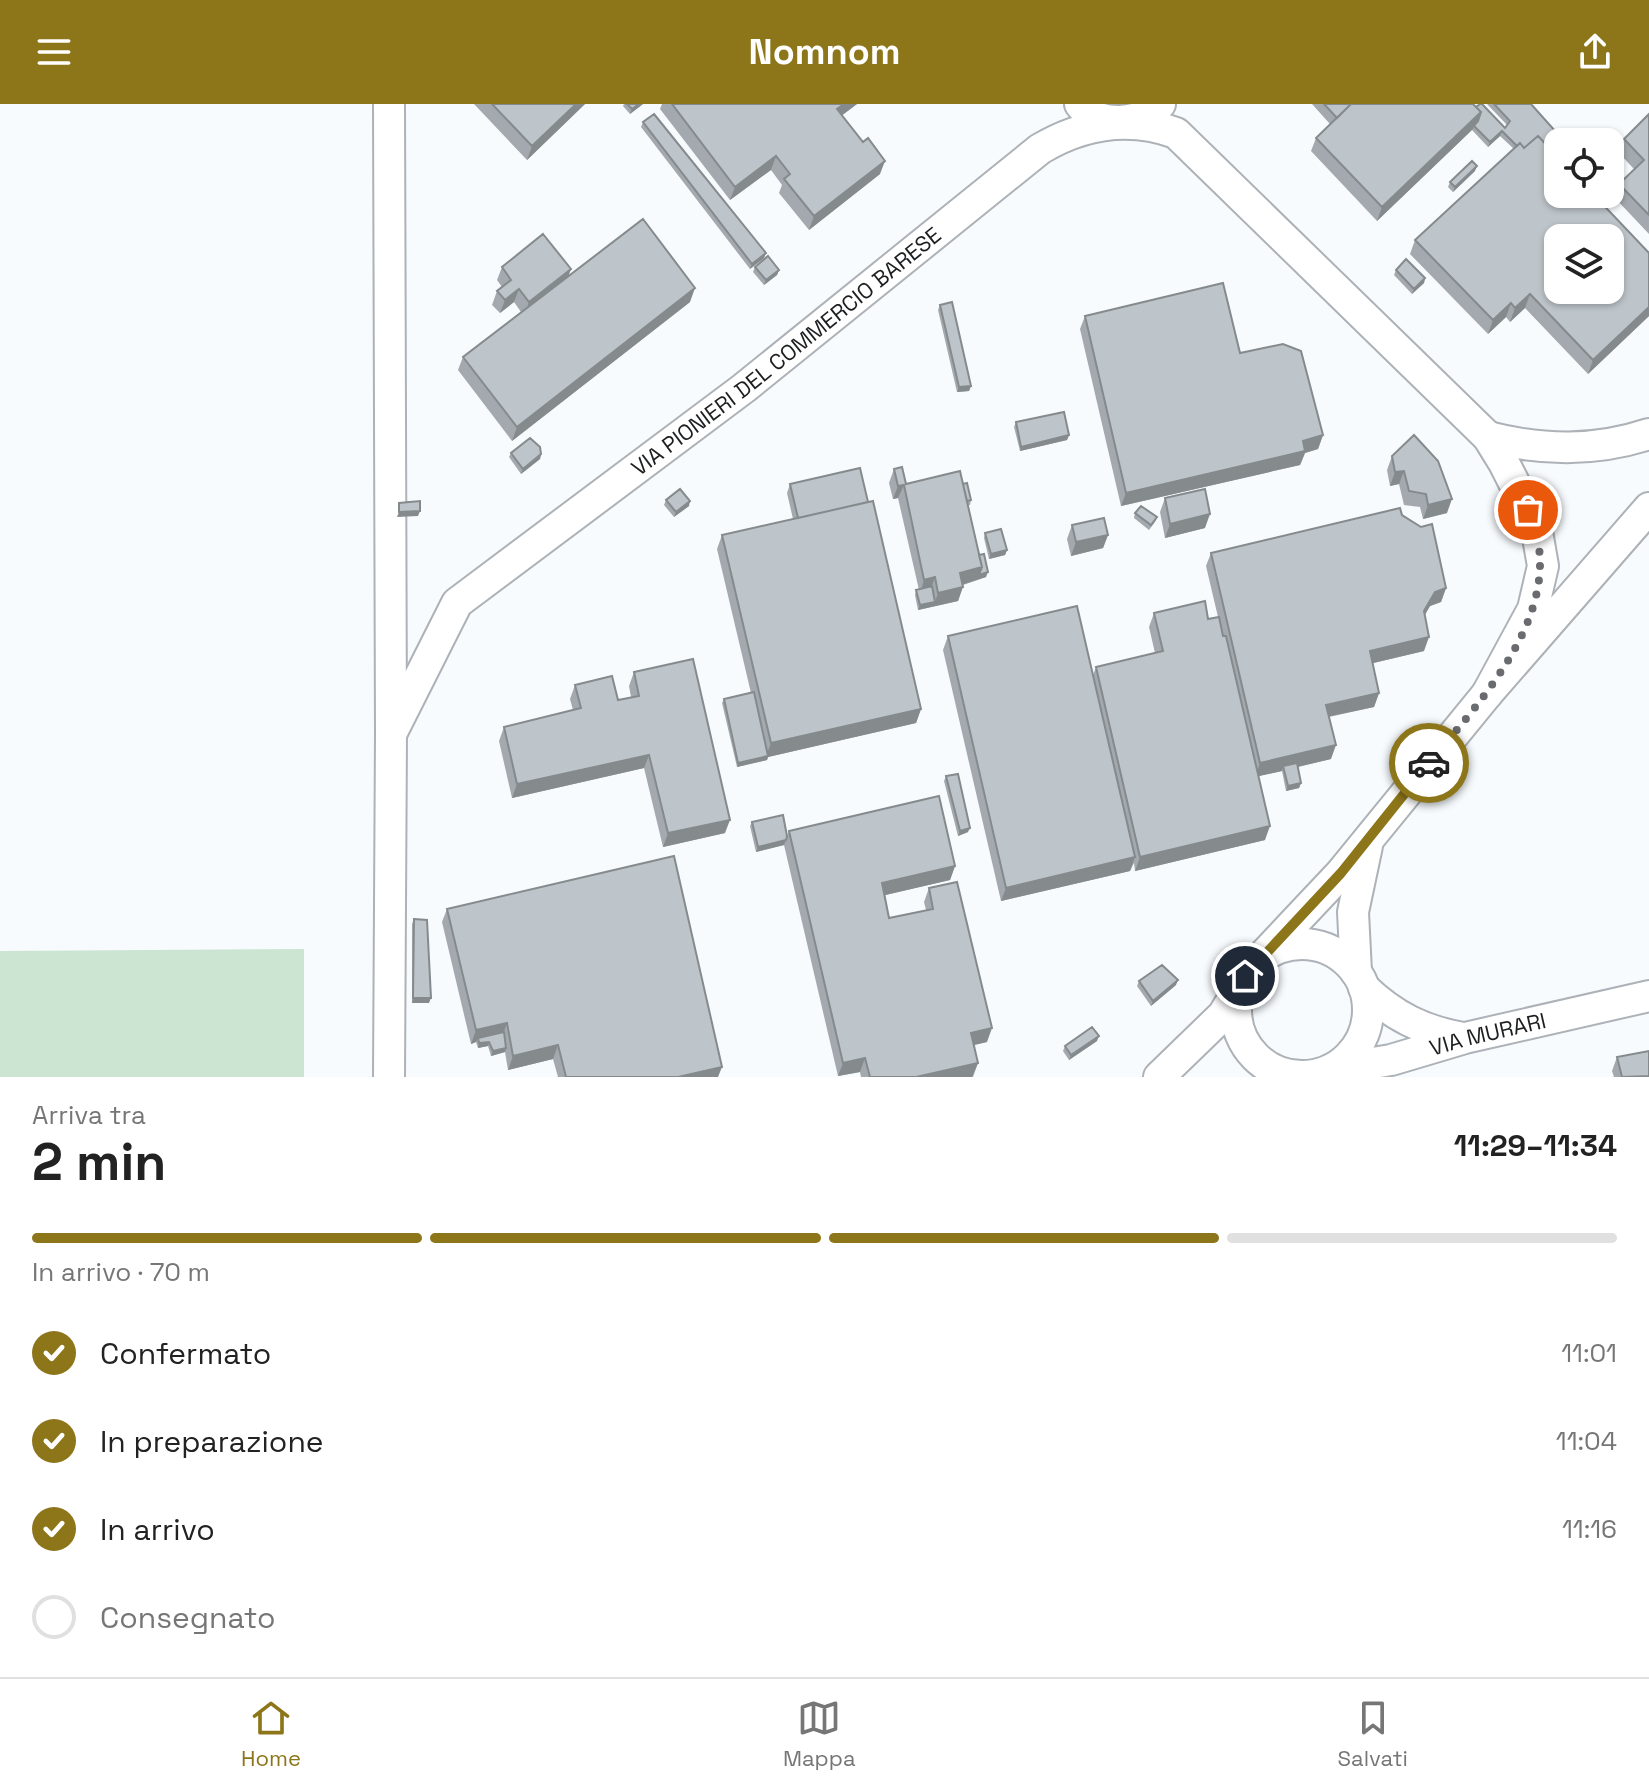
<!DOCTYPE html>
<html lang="it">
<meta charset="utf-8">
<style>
:root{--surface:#fff;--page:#f6f6f6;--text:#222;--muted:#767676;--line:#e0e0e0;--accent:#8d761a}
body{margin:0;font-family:"Space Grotesk",sans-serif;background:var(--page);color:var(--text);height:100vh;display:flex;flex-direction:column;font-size:30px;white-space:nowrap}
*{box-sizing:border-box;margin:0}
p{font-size:26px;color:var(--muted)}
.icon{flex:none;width:44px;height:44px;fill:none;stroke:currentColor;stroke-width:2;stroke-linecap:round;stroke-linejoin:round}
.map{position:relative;height:973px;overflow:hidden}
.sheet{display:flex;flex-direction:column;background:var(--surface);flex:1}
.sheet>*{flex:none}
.buttons{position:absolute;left:1544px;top:24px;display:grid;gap:16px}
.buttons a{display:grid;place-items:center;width:80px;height:80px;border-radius:16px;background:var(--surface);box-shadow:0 2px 6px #0004;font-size:40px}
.pin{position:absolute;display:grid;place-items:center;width:68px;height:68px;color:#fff;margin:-34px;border:4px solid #fff;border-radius:50%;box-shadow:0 2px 8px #0007}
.courier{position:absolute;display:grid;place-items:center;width:80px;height:80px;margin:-40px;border:6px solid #8d761a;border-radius:50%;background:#fff;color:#222;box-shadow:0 2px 10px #0007}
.head em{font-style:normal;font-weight:600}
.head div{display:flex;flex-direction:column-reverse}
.head{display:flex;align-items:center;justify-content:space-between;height:136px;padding:0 32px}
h1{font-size:52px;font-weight:600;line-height:60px}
.bar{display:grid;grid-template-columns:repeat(4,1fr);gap:12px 8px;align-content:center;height:96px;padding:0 32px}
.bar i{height:10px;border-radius:6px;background:var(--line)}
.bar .active{background:var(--accent)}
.bar p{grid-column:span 4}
ol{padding:0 32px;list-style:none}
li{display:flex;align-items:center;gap:24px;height:88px}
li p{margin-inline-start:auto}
li .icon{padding:8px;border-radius:50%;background:var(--accent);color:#fff;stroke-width:4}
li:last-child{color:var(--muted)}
li i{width:44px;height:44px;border:4px solid var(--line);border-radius:50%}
header{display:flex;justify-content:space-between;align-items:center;height:104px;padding:0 32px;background:var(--accent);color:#fff;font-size:36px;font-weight:600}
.tab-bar{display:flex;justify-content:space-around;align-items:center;height:112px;border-top:2px solid var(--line);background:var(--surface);font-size:22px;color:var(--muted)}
.tab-bar a{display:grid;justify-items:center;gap:4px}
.tab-bar .active{color:var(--accent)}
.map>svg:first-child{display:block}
</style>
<header><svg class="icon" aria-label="menu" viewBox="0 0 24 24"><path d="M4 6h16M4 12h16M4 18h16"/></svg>Nomnom<svg class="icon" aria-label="share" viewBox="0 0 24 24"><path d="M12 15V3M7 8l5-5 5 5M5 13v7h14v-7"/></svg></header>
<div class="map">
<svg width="1649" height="973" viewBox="0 0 1649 973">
<rect width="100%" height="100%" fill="#f7fbfe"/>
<!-- garden -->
<path fill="#cce5d2" d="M304,845V973H0V847Z"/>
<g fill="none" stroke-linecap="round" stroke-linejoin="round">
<!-- minor casing -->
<g stroke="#acb2b7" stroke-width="34">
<g id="minor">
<path d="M389,0L391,626"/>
<path d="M1080,0C1097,24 1142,21 1160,0"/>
<path d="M1488,333C1543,347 1595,348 1649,330"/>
<circle cx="1302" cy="906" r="66"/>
<path d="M1260,855L1341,769L1487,590L1649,404"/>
<path d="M1356,868L1353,808L1367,742"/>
<path d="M1364,884C1393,912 1423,927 1463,934"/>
<path id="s1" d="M1330,966L1391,956L1465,934L1649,892"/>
<path id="s2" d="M389,973L391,630L457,499L744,284L1040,45C1082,20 1129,12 1176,29L1488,333L1504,359L1536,422L1543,462L1533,505L1487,590"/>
<path d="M1159,973L1223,911L1237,888"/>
</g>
</g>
<!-- minor -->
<use href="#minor" stroke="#fff" stroke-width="30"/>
</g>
<!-- wall -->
<path fill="#a3a9ae" d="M474,0H585L527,56Z
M624,0H643L630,10L623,2Z
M662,0H857L842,11L880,70L809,126L779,89L782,81L771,66L730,96L660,5Z
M1312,0H1473L1505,24L1507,21L1487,0H1531L1558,90L1649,149V212L1588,270L1525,204L1510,218L1506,213L1488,230L1410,150L1415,136L1514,45L1500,32L1488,43L1472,26L1473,25L1377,117L1311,47L1316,34L1330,20Z
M1649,10V130L1614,93L1619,80L1634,65L1619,49L1624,35Z
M643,18L766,149L764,154L750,165L641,23Z
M1475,67L1453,88L1448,83L1450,78Z
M502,163L568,172L690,198L512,337L458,266L463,253L521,208L514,198L500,209L492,201L497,187L502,183L497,176Z
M755,163L779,166L777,171L764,181L753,168Z
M1396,166L1425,174L1424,179L1412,190L1394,171Z
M940,201L971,282L969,287L957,288L938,206Z
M1085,212L1240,249L1323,331L1318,345L1305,349L1300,361L1121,402L1080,225Z
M1016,318L1069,331L1067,336L1020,347L1014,323Z
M511,349L541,350L540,355L521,370L509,353Z
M1392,352L1447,409L1423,415L1420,403L1404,401L1399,380L1390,382L1387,366Z
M894,365L906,380H963L971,396L970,401H968L979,451L986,473L963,481L958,497L918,506L915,491L916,486H919L898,394L893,395L889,379Z
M790,380L868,398L921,605L916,619L768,653L767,656L737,663L722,599L724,595L751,589L717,445L722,431L793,415L787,389Z
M1165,394L1205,424L1165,434L1160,408Z
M666,396L689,402L674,413L664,401Z
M1135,409L1157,413L1155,418L1149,426L1134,414Z
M1402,411L1446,484L1441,498L1430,502L1425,511L1424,547L1373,559L1379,589L1374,603L1329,613L1331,655L1298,663L1301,679L1299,684L1286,687L1282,667L1258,672L1265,736L1135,767L1134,759L1130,767L1001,797L943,546L948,532L1093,571L1096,563L1155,549L1149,523L1154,509L1208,515L1218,513L1206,462L1211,449Z
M1072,421L1108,431L1103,444L1071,452L1067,435Z
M985,429L1007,446L1005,451L989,455L984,434Z
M634,568L725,729L663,743L644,664L512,694L499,637L504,623L573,606L570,595L575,581L618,596L631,593L629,582Z
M946,672L968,728L958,732L944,677Z
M752,718L787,732L789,727L955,762L950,776L885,791L889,814L926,806L924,798L929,784L987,938L973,941L978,959L973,973H861L860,968L838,972L784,741L756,748L750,722Z
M447,805L718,973H558L553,955L508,966L505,948L491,952L488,942L478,944L476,938L471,940L442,818Z
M414,815L429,899H412V820Z
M1139,877L1176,881L1151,902L1137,882Z
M1097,937L1069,956L1063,947L1065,942Z
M1617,953L1649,973H1614L1612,967Z"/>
<!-- shaded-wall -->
<path fill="#858a8d" d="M576,0H585L527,56L532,42Z
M639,0H643L630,10L632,5Z
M844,0H857L832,19L837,5Z
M1481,8L1476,22H1474L1473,25L1377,117L1382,103Z
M1502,27L1500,32L1488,43L1490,38Z
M776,52L771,66L730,96L735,83Z
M885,57L880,70L809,126L814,112Z
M1477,62L1475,67L1453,88L1455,83Z
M766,149L764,154L750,165L752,160Z
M571,165L566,179L524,212L529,198Z
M779,166L777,171L764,181L766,176Z
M1425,174L1424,179L1412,190L1414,185Z
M695,184L690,198L512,337L517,323Z
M519,185L514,198L500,209L505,196Z
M1530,190L1525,204L1510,218L1515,204Z
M1511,199L1506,213L1488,230L1493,216Z
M1649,203V212L1588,270L1593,256Z
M971,282L969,287L957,288L959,283Z
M1069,331L1067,336L1020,347L1021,343Z
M1323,331L1318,345L1305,349L1300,361L1121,402L1126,389Z
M541,350L540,355L521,370L523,365Z
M1404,367L1399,380L1390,382L1395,368Z
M904,381L898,394L893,395L898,382Z
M1452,395L1447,409L1423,415L1428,401Z
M690,397L689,402L674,413L676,408Z
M420,407L418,412L397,413L399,408Z
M1210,410L1205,424L1165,434L1170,420Z
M1108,431L1103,444L1071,452L1076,438Z
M1007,446L1005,451L989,455L991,450Z
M982,463L988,468L986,473L955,483L960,469Z
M935,473L930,487L920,490L924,476Z
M963,483L958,497L918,506L920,501L935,498L938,489Z
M1446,484L1441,498L1430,502L1419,520L1424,507L1435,488Z
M1429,533L1424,547L1365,561L1370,547Z
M1379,589L1374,603L1321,614L1326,601Z
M921,605L916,619L768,653L767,656L737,663L738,659L766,652L771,639Z
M1336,641L1331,655L1284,666L1283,662L1282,667L1255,673L1260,659Z
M649,651L644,664L512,694L517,680Z
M1301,679L1299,684L1286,687L1288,682Z
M730,716L725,729L663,743L668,729Z
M1270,722L1265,736L1135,767L1140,753Z
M970,724L968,728L958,732L960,727Z
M786,736L784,741L756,748L758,743Z
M1135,753L1130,767L1001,797L1006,784Z
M955,762L950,776L877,793L882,779Z
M1178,876L1176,881L1151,902L1153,897Z
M413,894H431L429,899H412Z
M507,919L502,933L478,934L476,938L471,940L476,926Z
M992,924L987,938L966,943L971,929Z
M1099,932L1097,937L1069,956L1071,951Z
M489,938L488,942L478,944L479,939Z
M558,941L553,955L508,966L513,952Z
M506,944L505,948L491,952L493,947Z
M865,954L860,968L838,972L843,959Z
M978,959L972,973H916Z
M722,963L718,973H678Z"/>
<!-- building -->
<path fill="#bec5ca" stroke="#858a8d" stroke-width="2" fill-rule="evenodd" d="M492,0H576L532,42Z
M627,0H639L632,5Z
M672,0H844L837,5L863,38L868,34L885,57L814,112L784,75L790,70L776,52L735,83Z
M1324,0H1351L1337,14Z
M1351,0H1473L1481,8L1382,103L1316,34Z
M1480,0H1482L1505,24L1510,17L1494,0H1531L1565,38H1558V53L1538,32L1524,44L1520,39L1517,42L1502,27L1490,38L1474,22L1478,17L1481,8L1476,3Z
M654,10L766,149L752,160L643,18Z
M1649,10V111L1619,80L1644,56L1624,35Z
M1538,32L1558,53V90H1593L1649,149V203L1593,256L1530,190L1515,204L1511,199L1493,216L1415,136L1520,39L1524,44ZM1558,134H1610V186H1558Z
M1472,57L1477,62L1455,83L1450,78Z
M643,115L695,184L517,323L463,253Z
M543,130L571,165L529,198L519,185L505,196L497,187L511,176L502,163Z
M768,152L779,166L766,176L755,163Z
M1406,155L1425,174L1414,185L1396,166Z
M1223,179L1240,249L1283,240L1301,247L1323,331L1303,337L1305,347L1126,389L1085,212Z
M952,198L971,282L959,283L940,201Z
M1064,308L1069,331L1021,343L1016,318Z
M1414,331L1438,357L1452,395L1428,401L1426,390L1409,387L1404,367L1395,368L1392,352Z
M530,334L540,343L541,350L523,365L511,349Z
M902,363L906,380L960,367L982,463L960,469L963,483L938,489L935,473L924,476L904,381L898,382L894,365Z
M860,364L868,398L798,414L790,380Z
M967,379L971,396L967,397L963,380Z
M680,385L690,397L676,408L666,396Z
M1205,385L1210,410L1170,420L1165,394Z
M420,397V407L399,408V399Z
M873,397L921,605L771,639L722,431Z
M1141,402L1157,413L1151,421L1135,409Z
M1400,404L1402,411L1421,423L1432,420L1446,484L1435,488L1424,507L1429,533L1370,547L1379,589L1326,601L1336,641L1260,659L1211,449Z
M1104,414L1108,431L1076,438L1072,421Z
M1001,425L1007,446L991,450L985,429Z
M984,450L988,468L979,471L982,463L979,451Z
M932,482L935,498L920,501L916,486Z
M1205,497L1208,515L1219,513L1223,532H1226L1270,722L1140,753L1096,563L1163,547L1154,509Z
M1077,502L1135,753L1006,784L948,532Z
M693,555L730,716L668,729L649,651L517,680L504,623L581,604L575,581L612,572L618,596L639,592L634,568Z
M754,588L768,652L738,659L724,595Z
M1297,659L1301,679L1288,682L1283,662Z
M958,670L970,724L960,727L946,672Z
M939,692L955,762L882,779L889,814L933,805L929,784L957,778L992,924L971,929L978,959L916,973H870L865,954L843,959L789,727Z
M783,711L787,732L786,736L758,743L752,718Z
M674,752L722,963L678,973H566L558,941L513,952L507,919L476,926L447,805Z
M414,815L427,816L431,894H413Z
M1162,861L1178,876L1153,897L1139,877Z
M1092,923L1099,932L1071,951L1065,942Z
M504,928L506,944L493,947L489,938L479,939L478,934Z
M1649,947V972L1622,973L1617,953Z"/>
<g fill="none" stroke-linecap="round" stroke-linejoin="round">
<!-- done -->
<path stroke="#696b6e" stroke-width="8" stroke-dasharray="0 14.4" d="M1429,659C1485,592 1572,500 1528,406"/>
<!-- route -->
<path stroke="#8d761a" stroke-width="10" d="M1245,872L1341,769L1429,659"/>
</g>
<g text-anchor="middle" stroke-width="6" stroke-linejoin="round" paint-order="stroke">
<!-- street labels -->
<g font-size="22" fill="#1c1e20" stroke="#f7fbfe">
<text dy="8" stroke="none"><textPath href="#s2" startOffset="904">VIA PIONIERI DEL COMMERCIO BARESE</textPath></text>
<text dy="8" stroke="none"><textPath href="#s1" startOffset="162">VIA MURARI</textPath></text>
</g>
</g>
</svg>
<div class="buttons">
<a><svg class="icon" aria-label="locate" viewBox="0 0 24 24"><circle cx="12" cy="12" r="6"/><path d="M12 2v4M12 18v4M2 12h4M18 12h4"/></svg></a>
<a><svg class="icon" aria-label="layers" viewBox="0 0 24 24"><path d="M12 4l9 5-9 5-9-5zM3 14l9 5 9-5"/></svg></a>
</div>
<div class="pin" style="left:1528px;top:406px;background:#ea580c"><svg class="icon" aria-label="bag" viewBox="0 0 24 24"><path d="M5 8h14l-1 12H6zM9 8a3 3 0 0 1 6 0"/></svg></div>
<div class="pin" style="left:1245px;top:872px;background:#1f2937"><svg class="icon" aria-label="home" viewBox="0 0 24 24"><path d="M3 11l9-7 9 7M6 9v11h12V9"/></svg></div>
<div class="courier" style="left:1429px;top:659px"><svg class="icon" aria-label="car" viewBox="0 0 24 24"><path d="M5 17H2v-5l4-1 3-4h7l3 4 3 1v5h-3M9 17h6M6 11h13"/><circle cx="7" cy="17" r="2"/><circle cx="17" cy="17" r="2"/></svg></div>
</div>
<section class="sheet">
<div class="head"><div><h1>2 min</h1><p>Arriva tra</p></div><em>11:29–11:34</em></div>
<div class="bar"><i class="active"></i><i class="active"></i><i class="active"></i><i></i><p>In arrivo · 70 m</p></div>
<ol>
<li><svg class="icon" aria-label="check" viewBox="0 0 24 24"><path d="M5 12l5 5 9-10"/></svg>Confermato<p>11:01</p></li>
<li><svg class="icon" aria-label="check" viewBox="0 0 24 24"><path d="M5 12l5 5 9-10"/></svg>In preparazione<p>11:04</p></li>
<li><svg class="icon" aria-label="check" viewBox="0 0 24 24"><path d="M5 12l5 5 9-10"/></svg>In arrivo<p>11:16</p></li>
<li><i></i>Consegnato</li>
</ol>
</section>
<nav class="tab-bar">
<a class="active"><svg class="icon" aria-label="home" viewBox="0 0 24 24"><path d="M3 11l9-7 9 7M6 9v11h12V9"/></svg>Home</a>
<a><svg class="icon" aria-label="map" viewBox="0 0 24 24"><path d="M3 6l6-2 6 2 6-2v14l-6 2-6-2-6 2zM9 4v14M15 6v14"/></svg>Mappa</a>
<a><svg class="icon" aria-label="saved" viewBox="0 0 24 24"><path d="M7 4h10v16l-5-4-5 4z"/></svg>Salvati</a>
</nav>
